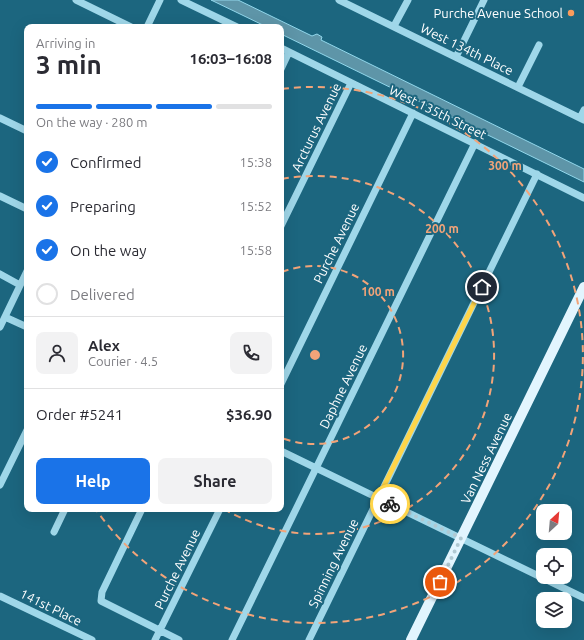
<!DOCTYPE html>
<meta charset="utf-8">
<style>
:root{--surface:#fff;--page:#f2f2f3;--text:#2b2b33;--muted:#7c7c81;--line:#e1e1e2;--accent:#1a73e8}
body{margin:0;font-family:Ubuntu,sans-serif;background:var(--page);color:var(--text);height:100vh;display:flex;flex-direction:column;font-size:15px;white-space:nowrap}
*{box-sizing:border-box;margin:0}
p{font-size:13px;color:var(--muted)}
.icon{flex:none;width:22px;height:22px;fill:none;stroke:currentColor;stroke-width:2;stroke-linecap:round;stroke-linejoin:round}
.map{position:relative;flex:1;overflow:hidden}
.panel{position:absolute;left:24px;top:24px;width:260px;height:488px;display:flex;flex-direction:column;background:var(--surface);border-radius:8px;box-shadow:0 4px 16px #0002}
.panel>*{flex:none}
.needle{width:26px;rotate:26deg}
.buttons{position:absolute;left:536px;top:504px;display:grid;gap:8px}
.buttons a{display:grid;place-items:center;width:36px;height:36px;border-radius:8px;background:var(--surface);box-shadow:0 4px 16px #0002;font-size:20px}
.pin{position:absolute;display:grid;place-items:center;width:34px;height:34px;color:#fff;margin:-17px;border:2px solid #fff;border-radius:50%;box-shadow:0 1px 4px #0007}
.courier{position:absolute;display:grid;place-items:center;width:40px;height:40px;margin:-20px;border:3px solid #ffd54a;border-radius:50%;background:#fff;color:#222;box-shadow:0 1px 5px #0007}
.summary em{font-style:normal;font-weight:700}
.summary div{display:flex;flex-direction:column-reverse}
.summary{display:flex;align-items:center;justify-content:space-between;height:68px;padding:0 12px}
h1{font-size:26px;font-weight:700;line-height:30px}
.bar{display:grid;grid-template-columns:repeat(4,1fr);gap:6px 4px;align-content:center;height:48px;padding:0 12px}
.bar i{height:5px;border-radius:3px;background:var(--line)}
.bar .on{background:var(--accent)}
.bar p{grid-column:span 4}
.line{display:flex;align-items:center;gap:10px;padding:0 12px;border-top:1px solid var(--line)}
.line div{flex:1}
.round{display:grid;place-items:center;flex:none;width:42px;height:42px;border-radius:8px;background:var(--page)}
ol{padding:0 12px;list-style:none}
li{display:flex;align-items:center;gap:12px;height:44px}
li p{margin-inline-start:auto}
li .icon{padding:4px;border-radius:50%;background:var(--accent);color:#fff;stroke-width:4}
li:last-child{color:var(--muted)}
li i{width:22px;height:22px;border:2px solid var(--line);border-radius:50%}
.button{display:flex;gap:8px;margin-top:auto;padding:8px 12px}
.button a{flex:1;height:46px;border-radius:8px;background:var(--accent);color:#fff;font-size:16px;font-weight:700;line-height:46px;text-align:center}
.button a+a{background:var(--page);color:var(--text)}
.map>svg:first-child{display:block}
</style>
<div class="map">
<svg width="584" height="640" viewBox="0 0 584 640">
<rect width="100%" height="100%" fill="#1c667f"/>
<!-- water -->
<path fill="#5e95a8" stroke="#92d7eb" d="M211,0H238L312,36L317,34L322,37L321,40L584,169V182L281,34V27H267Z"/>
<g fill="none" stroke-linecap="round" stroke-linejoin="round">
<!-- minor -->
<path stroke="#9fd7e9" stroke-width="7" d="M76,0L131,27
M181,0L237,27
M339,0L584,120
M394,26L408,0
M147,27L160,0
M281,48L584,198
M456,57L484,0
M281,69L289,52
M518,87L539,45
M0,118L27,131
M580,118L584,110
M0,196L27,209
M281,226L351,83
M0,274L20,285
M5,317L27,327
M0,327L27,271
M281,384L413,113
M281,451L584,598
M0,485L27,430
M142,509L102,592L101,601L179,640
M54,532L65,509
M0,596L92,640
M155,640L220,509
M232,640L475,143
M309,640L537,174"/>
<!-- major -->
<path stroke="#e2f5fe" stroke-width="10" d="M411,640L584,287"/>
</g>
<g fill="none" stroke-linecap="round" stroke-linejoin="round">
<!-- done -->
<path stroke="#b0c9d2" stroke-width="4" stroke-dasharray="0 7.2" d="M390,504L461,538L440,582"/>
<!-- route -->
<path stroke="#ffd54a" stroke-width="5" d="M390,504L378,498L482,287"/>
</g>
<!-- distance rings -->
<g fill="none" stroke="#f2a479" stroke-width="2" stroke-dasharray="7 5">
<path d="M282 272A89 89 0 1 1 282 438"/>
<path d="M282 179A179 179 0 1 1 224 509"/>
<path d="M282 89A268 268 0 1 1 97 511"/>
</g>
<!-- markers -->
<circle fill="#fa9c5c" stroke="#1c667f" stroke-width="1.5" cx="571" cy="13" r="4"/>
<g text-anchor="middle" stroke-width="4" stroke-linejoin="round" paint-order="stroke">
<!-- poi labels -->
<g font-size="13" fill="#fff" stroke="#1c667f" text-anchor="end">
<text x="563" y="18">Purche Avenue School</text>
</g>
<!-- street labels -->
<g font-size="13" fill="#fff" stroke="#1c667f">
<text transform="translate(467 49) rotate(26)" y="5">West 134th Place</text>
<text transform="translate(438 112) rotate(26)" y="5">West 135th Street</text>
<text transform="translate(316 127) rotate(-64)" y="5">Arcturus Avenue</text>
<text transform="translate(336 243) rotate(-64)" y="5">Purche Avenue</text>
<text transform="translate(343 386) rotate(-64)" y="5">Daphne Avenue</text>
<text transform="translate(486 458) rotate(-64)" y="5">Van Ness Avenue</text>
<text transform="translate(333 563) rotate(-64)" y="5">Spinning Avenue</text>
<text transform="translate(177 569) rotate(-64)" y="5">Purche Avenue</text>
<text transform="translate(51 607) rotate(26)" y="5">141st Place</text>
</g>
</g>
<circle cx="315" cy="355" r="6" fill="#f2a479" stroke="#1c667f" stroke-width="2"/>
<g font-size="12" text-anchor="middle" font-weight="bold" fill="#f2a479" stroke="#1c667f" stroke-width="4" stroke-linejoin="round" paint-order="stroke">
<text x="505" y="170">300 m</text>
<text x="442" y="233">200 m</text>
<text x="378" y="296">100 m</text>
</g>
</svg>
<div class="buttons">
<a><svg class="needle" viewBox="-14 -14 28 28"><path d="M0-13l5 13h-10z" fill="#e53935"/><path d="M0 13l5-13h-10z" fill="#7c7c81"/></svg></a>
<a><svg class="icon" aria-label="locate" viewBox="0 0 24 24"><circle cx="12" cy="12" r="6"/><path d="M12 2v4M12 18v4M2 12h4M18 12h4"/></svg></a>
<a><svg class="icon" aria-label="layers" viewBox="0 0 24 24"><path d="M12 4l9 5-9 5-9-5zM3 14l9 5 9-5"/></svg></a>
</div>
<div class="pin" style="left:440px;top:582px;background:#ea580c"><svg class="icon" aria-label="bag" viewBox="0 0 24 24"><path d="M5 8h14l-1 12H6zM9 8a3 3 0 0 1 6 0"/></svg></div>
<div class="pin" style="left:482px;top:287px;background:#1f2937"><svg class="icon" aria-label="home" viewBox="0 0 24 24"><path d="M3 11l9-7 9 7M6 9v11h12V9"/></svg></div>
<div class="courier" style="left:390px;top:504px"><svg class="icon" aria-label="bike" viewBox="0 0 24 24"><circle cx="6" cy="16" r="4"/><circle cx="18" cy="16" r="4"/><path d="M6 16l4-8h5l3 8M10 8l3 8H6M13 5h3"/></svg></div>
<section class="panel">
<div class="summary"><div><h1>3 min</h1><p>Arriving in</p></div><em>16:03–16:08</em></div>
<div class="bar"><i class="on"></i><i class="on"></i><i class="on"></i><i></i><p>On the way · 280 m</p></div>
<ol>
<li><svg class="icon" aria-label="check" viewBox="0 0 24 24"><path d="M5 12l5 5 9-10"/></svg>Confirmed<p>15:38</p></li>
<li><svg class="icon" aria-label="check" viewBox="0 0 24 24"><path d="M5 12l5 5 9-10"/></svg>Preparing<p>15:52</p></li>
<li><svg class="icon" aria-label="check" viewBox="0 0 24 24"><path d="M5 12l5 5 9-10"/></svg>On the way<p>15:58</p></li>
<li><i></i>Delivered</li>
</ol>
<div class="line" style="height:72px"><a class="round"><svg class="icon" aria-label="person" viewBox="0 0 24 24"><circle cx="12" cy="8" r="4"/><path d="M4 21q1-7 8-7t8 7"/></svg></a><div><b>Alex</b><p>Courier · 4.5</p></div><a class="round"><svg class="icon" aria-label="phone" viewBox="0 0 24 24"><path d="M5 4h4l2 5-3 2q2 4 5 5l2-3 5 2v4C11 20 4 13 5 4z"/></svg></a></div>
<div class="line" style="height:52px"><div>Order #5241</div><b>$36.90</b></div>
<div class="button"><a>Help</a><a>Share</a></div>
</section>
</div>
